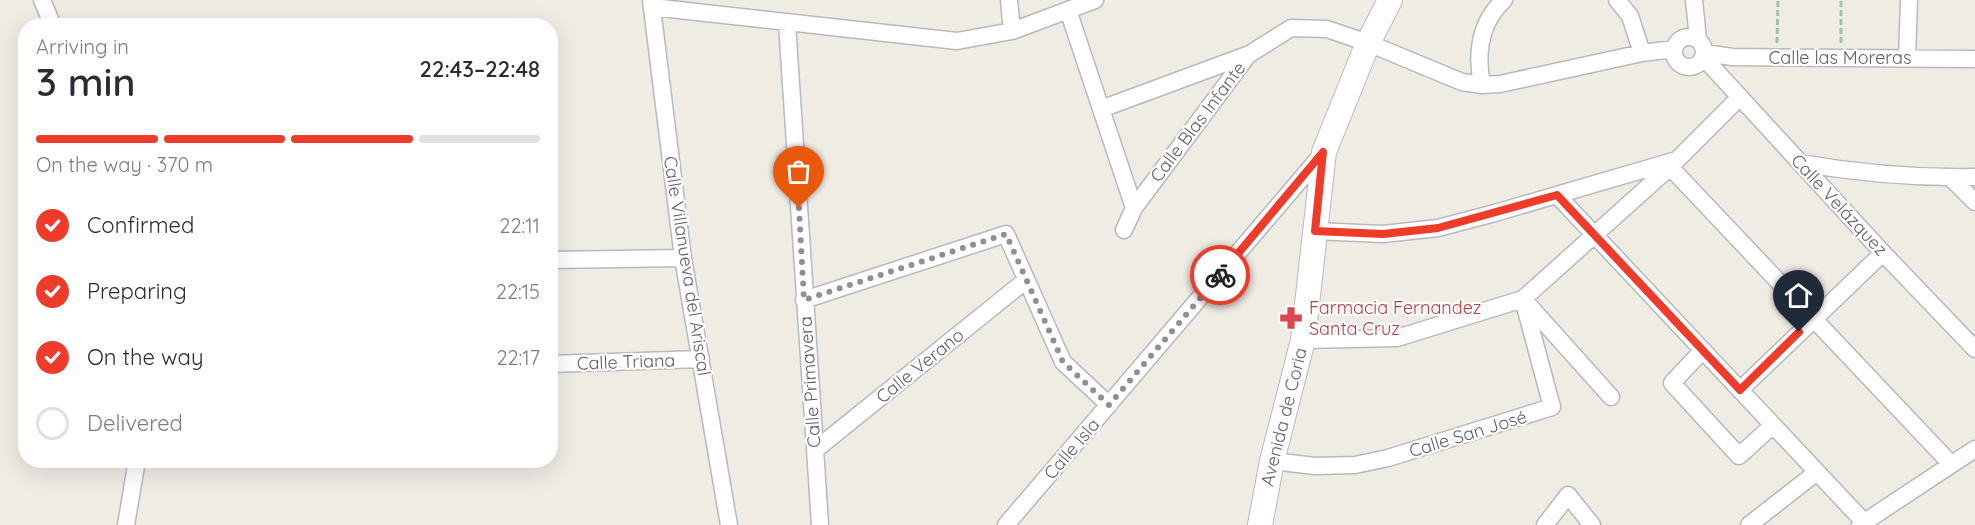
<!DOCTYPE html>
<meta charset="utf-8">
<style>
:root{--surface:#fff;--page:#f2f2f3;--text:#2b2b33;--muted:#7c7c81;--line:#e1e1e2;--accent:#ee3b2a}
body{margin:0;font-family:Quicksand,sans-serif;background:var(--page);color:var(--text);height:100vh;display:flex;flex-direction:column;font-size:22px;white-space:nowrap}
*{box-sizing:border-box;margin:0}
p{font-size:20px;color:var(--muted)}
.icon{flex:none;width:33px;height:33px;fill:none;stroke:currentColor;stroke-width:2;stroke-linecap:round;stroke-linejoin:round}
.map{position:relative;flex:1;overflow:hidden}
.drawer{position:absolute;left:18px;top:18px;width:540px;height:450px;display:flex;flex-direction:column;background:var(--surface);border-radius:24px;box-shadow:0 6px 24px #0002}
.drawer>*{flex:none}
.pin{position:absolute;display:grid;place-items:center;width:51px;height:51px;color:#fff;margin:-62px -26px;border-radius:50% 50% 50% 0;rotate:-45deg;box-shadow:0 0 6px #0007}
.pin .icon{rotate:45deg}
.courier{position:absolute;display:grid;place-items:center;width:60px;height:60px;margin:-30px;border:4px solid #ee3b2a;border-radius:50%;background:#fff;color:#222;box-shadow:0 2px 8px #0007}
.overview em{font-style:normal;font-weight:600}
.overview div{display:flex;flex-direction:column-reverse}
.overview{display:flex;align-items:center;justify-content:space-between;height:102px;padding:0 18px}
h1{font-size:39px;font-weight:600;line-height:45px}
.bar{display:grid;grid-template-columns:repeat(4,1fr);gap:9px 6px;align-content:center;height:72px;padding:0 18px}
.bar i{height:8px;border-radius:4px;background:var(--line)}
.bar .current{background:var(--accent)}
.bar p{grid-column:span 4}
ol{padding:0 18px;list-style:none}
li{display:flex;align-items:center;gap:18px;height:66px}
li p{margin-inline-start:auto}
li .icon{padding:6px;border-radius:50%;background:var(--accent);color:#fff;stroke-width:4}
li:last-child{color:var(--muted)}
li i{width:33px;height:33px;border:3px solid var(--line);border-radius:50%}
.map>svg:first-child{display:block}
</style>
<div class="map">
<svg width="1975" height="525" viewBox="0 0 1975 525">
<rect width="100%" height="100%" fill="#efece4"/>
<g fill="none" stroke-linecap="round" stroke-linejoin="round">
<!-- street casing -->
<g stroke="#b6b9be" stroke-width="19">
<path id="street" d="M42,0L53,26
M651,0L683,258L729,525
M1009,0L1012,31
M1617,0L1630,16L1642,53
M1694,0L1698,39
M652,7L957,41L1012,31L1095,0
M1068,10L1134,208L1124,230
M787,23L820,525
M1674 52a15 15 0 1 1 30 0a15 15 0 1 1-30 0Z
M1705,53L1732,57L1975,59
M1704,58L1883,253L1975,349
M1907,58L1909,0
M1482,85C1476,54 1479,23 1504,0
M1101,109L1247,55
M1800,163C1857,173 1917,178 1975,177
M1670,167L1951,464
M1951,178L1975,202
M1557,195L1864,522
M1134,208L1248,55L1291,28L1327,29L1368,43L1462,82L1482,85L1500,84L1642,53L1674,49
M1315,231L1383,234L1438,228L1495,213L1673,161
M550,260L683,258
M804,300L1006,234L1063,362L1109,405
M1526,302L1611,397
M1303,340L1397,338L1523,299L1670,167L1740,97
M1703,350L1672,383L1739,456L1773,425
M550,364L701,359
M1740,390L1883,253
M815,450L1025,281
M1272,461L1315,466L1355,465L1388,458L1552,407L1523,299
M126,525L137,460
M1006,525L1324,152
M1545,525L1568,495L1592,525
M1749,525L1817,472
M1860,525L1975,449"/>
</g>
<!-- secondary casing -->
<g stroke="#b7bac0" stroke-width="26">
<path id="secondary" d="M1260,525L1272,461L1303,340L1324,152L1368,43L1390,0"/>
</g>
<!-- path -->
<path stroke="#98c8a6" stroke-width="3" stroke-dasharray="6 3" stroke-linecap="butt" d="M1777,43L1778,0
M1841,43V0"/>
<!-- street -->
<use href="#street" stroke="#fff" stroke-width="16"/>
<!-- secondary -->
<use href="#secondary" stroke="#fff" stroke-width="24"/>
</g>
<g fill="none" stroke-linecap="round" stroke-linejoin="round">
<!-- done -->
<path stroke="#8f9191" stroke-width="6" stroke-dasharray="0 10.8" d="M799,208L804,300L1006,234L1063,362L1109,405L1220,275"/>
<!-- route -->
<path stroke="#ee3b2a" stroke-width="8" d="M1220,275L1323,152L1315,231L1383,234L1438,228L1557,195L1740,390L1799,332"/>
</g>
<!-- icons -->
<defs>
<g id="pharmacy-bare" transform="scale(1.8)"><path d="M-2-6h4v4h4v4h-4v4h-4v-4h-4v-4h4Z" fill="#e0444e" stroke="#fff" stroke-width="2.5" paint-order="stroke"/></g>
</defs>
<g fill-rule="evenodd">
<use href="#pharmacy-bare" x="1291" y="318"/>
</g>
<g text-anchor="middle" stroke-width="4.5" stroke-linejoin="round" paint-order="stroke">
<!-- street labels -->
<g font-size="18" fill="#5c6065" stroke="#fff">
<text x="1840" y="64">Calle las Moreras</text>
<text transform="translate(1198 122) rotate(-53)" y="6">Calle Blas Infante</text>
<text transform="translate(1839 205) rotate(47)" y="6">Calle Velázquez</text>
<text transform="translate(687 266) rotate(81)" y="6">Calle Villanueva del Ariscal</text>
<text transform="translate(626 362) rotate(-2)" y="6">Calle Triana</text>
<text transform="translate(920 366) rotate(-39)" y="6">Calle Verano</text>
<text transform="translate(810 382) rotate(-94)" y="6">Calle Primavera</text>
<text transform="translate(1284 417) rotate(-76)" y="6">Avenida de Coria</text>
<text transform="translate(1468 434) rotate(-17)" y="6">Calle San José</text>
<text transform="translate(1072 449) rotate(-49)" y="6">Calle Isla</text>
</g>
<!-- health labels -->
<g font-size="18" fill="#be3a42" stroke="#fff" text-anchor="start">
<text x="1309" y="314">Farmacia Fernandez<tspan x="1309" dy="21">Santa Cruz</tspan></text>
</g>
</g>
</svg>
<div class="pin" style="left:799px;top:208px;background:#ea580c"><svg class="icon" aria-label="bag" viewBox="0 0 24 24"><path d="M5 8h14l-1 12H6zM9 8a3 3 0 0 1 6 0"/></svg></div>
<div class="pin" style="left:1799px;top:332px;background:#1f2937"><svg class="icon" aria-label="home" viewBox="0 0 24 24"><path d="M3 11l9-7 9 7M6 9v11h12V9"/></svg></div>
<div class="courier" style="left:1220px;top:275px"><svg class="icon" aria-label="bike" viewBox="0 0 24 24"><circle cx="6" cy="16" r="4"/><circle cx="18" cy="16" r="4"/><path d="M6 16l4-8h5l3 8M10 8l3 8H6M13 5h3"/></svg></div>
<section class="drawer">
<div class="overview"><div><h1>3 min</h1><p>Arriving in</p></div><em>22:43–22:48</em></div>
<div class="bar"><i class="current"></i><i class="current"></i><i class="current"></i><i></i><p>On the way · 370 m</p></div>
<ol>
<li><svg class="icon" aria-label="check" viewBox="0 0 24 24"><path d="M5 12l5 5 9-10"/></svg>Confirmed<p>22:11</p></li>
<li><svg class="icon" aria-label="check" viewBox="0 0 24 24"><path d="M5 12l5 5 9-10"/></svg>Preparing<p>22:15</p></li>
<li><svg class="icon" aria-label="check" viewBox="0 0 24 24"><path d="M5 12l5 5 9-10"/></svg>On the way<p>22:17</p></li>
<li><i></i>Delivered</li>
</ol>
</section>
</div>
